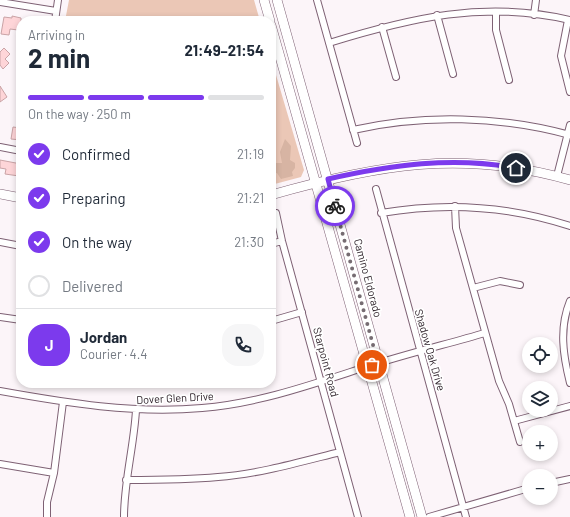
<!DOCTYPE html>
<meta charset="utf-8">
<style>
:root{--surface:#fff;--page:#f6f6f7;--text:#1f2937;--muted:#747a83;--line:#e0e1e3;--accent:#7c3aed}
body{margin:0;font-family:Barlow,sans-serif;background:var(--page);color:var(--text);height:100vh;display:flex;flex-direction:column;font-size:15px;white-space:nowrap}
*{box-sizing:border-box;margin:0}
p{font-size:13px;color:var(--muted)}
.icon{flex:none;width:22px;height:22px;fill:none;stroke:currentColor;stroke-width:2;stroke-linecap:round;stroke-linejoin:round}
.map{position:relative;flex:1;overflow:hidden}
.drawer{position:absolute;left:16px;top:16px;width:260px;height:372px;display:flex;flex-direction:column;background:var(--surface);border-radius:16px;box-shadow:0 2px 6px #0003}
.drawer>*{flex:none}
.tools{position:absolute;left:522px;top:337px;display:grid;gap:8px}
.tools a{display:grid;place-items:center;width:36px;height:36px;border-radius:50%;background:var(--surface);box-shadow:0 2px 6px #0003;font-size:20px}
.pin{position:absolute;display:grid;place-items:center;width:34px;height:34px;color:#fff;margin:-17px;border:2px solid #fff;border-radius:50%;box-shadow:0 1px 4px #0007}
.courier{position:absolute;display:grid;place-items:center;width:40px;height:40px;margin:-20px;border:3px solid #7c3aed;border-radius:50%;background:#fff;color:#222;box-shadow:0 1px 5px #0007}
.summary em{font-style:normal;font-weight:700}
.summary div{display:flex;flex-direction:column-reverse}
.summary{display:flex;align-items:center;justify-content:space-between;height:68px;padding:0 12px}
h1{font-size:26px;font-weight:700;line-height:30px}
.bar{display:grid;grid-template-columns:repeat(4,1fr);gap:6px 4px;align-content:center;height:48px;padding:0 12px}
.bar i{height:5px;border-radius:3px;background:var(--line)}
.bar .selected{background:var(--accent)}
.bar p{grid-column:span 4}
.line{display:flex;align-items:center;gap:10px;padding:0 12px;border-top:1px solid var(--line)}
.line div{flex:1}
.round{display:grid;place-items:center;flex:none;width:42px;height:42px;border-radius:16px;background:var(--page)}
ol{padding:0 12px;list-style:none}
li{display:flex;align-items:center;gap:12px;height:44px}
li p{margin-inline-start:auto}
li .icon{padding:4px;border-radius:50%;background:var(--accent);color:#fff;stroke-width:4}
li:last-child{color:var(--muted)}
li i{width:22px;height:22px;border:2px solid var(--line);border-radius:50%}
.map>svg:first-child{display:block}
</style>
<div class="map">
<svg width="570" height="517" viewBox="0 0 570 517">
<rect width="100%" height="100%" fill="#fcf5f9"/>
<!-- green -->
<path fill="#ebc7b6" d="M69,0H254L260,21H65Z
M271,58L304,170L301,177L271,185Z"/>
<!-- forest -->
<path fill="#d7b4a3" d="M285,139L291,146L290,160L295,163V168L292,172L293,176L281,179L277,173L271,174V169H276L275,163H282L280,152Z"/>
<!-- building -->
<path fill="#fed5d8" stroke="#caa3a6" d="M12,16L21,18V25H19L18,30L10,29L9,35L1,34L4,17L12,18Z
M4,48L10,54L5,59L9,63L3,69L0,65V52Z
M0,86L7,97L0,102Z
M13,127L21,128V140L11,139Z
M0,160L21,164L19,176L5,174L6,169L0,168Z"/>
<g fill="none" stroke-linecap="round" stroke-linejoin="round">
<!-- minor casing -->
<g stroke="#7e6174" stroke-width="8">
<path id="minor" d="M317,0L357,143
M0,2L56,11
M496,12V30L509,80
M437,15L453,74
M534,15L536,0
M568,20L561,56L570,92
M55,21L58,0
M382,27L396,77
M329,43C410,18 485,0 570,20
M353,130C423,114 501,116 570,135
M0,147L21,151
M557,176L570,125
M376,189L466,517
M455,206L456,228L499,381L509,404L520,442
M276,213L282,241L358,517
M381,213C445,202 509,206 570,226
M0,242L21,246
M271,244L282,241
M473,288L500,281L520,285
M570,301C559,328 563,355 570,383
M0,317L21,320
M271,321L302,312
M0,391C67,403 133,414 202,408C261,403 313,384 369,366C407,354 447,344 485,333
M514,421L570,406
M0,464L54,473
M126,480C157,480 187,480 218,477C259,474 300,462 340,452
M551,483L570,479
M47,517V502L54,473L63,402
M124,517C124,481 134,446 136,410
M429,517L529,488"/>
</g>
<!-- secondary casing -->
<g stroke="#7e6174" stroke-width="10">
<path id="secondary" d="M264,0L270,21
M277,0L422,517
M271,25L410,517
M0,194L21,198
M271,195C376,165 462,149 570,180"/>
</g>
<!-- minor -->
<use href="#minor" stroke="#fff" stroke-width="6"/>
<!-- secondary -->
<use href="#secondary" stroke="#fff" stroke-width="9"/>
</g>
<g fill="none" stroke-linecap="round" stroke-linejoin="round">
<!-- done -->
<path stroke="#766c72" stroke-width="4" stroke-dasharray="0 7.2" d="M335,206L378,363L372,365"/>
<!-- route -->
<path stroke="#7c3aed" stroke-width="5" d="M335,206L328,179C390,165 453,156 516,168"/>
</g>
<g text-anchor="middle" stroke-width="3.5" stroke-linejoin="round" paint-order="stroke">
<!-- street labels -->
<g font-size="11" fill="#2e222a" stroke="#fff">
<text transform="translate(368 278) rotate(75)" y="4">Camino Eldorado</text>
<text transform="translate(430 350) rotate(74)" y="4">Shadow Oak Drive</text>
<text transform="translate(326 362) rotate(75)" y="4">Starpoint Road</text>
<text transform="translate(175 398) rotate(-3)" y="4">Dover Glen Drive</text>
</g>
</g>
</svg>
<div class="tools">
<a><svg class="icon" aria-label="locate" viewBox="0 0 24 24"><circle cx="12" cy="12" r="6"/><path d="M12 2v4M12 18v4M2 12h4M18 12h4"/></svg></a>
<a><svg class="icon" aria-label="layers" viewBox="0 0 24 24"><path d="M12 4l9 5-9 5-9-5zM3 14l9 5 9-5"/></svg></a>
<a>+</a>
<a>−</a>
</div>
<div class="pin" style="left:372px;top:365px;background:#ea580c"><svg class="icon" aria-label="bag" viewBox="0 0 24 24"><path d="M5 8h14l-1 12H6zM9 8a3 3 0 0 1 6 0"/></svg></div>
<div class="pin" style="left:516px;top:168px;background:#1f2937"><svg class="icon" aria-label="home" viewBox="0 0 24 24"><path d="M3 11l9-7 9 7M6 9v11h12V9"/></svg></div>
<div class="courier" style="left:335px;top:206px"><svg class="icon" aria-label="bike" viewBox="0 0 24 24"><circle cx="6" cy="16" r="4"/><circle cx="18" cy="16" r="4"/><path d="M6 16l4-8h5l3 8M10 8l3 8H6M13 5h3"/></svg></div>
<section class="drawer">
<div class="summary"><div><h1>2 min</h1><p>Arriving in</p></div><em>21:49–21:54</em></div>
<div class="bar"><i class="selected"></i><i class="selected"></i><i class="selected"></i><i></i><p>On the way · 250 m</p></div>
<ol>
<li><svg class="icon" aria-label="check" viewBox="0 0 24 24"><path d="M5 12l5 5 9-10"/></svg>Confirmed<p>21:19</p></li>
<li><svg class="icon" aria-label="check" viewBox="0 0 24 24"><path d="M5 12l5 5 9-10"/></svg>Preparing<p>21:21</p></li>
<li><svg class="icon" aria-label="check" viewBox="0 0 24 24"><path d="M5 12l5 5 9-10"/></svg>On the way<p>21:30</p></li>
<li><i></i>Delivered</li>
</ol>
<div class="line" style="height:72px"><b class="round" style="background:var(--accent);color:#fff">J</b><div><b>Jordan</b><p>Courier · 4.4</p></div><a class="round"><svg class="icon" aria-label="phone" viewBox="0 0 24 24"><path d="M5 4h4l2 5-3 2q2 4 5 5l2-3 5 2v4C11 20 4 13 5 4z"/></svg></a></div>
</section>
</div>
